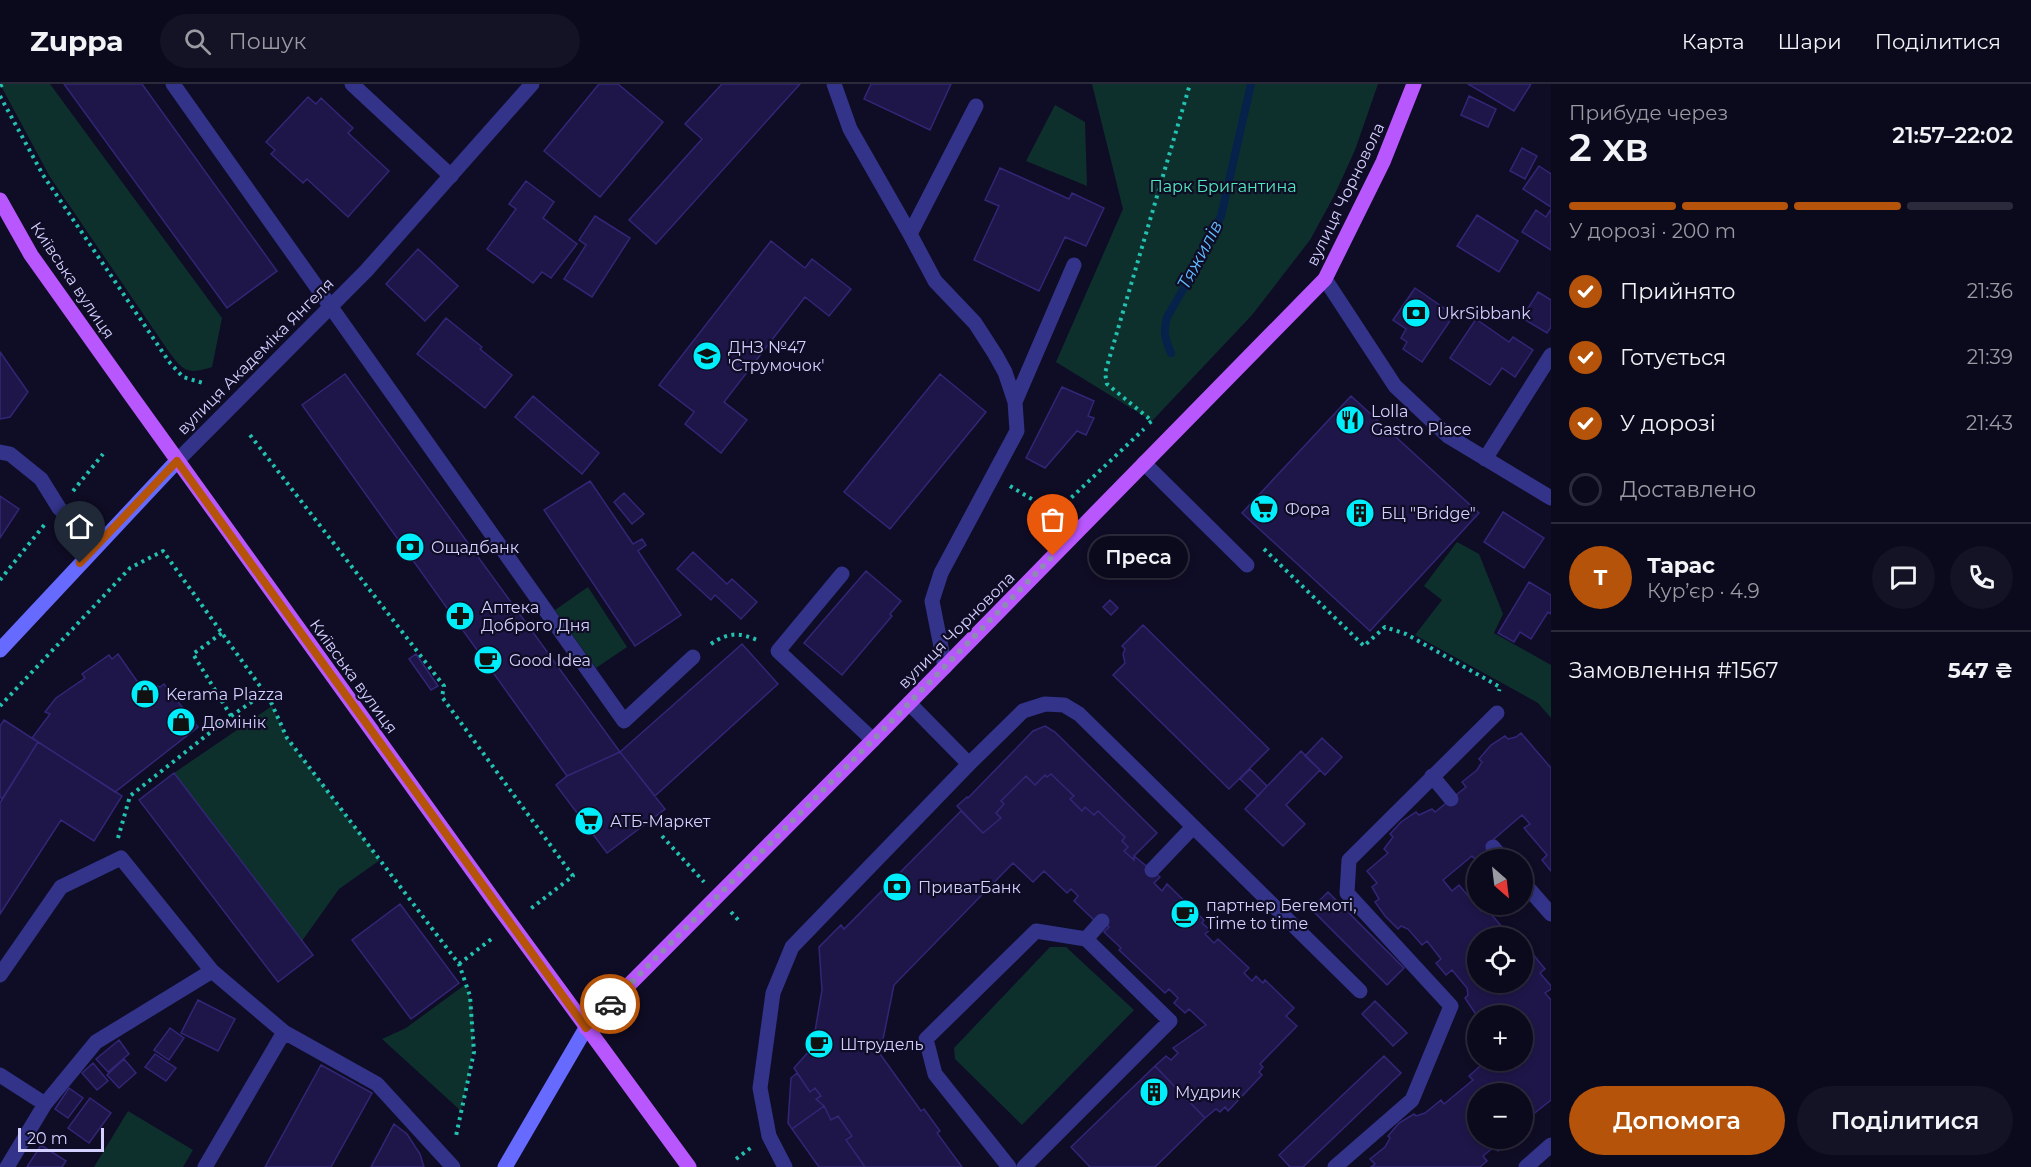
<!DOCTYPE html>
<html lang="uk">
<meta charset="utf-8">
<style>
:root{--surface:#0b091c;--page:#141225;--text:#f1f3f6;--muted:#9a9aa3;--line:#2b2a3b;--accent:#b45309}
body{margin:0;font-family:Montserrat,sans-serif;background:var(--page);color:var(--text);height:100vh;display:flex;flex-direction:column;font-size:22px;white-space:nowrap}
*{box-sizing:border-box;margin:0}
p{font-size:20px;color:var(--muted)}
.icon{flex:none;width:33px;height:33px;fill:none;stroke:currentColor;stroke-width:2;stroke-linecap:round;stroke-linejoin:round}
.map{position:relative;flex:1;overflow:hidden}
.panel{display:flex;flex-direction:column;background:var(--surface);width:480px}
.panel>*{flex:none}
.needle{width:39px;rotate:152deg}
.fabs{position:absolute;left:1467px;top:765px;display:grid;gap:12px}
.fabs a{display:grid;place-items:center;width:66px;height:66px;border-radius:50%;background:var(--surface);box-shadow:0 3px 9px #0003,0 0 0 2px var(--line);font-size:30px}
.scale{position:absolute;left:18px;bottom:15px;width:86px;box-sizing:border-box;padding-left:6px;border:3px solid #d3d0ff;border-top:0;font-size:16px;line-height:21px;white-space:nowrap;color:#d3d0ff;-webkit-text-stroke:4px #0f0c25;paint-order:stroke}
.pin{position:absolute;display:grid;place-items:center;width:51px;height:51px;color:#fff;margin:-62px -26px;border-radius:50% 50% 50% 0;rotate:-45deg;box-shadow:0 0 6px #0007}
.pin .icon{rotate:45deg}
.courier{position:absolute;display:grid;place-items:center;width:60px;height:60px;margin:-30px;border:4px solid #b45309;border-radius:50%;background:#fff;color:#222;box-shadow:0 2px 8px #0007}
.bubble{position:absolute;height:42px;border-radius:21px;background:var(--surface);box-shadow:0 3px 9px #0003,0 0 0 2px var(--line);font-size:20px;font-weight:600;line-height:42px;text-align:center}
.overview em{font-style:normal;font-weight:600}
.overview div{display:flex;flex-direction:column-reverse}
.overview{display:flex;align-items:center;justify-content:space-between;height:102px;padding:0 18px}
h1{font-size:39px;font-weight:600;line-height:45px}
.bar{display:grid;grid-template-columns:repeat(4,1fr);gap:9px 6px;align-content:center;height:72px;padding:0 18px}
.bar i{height:8px;border-radius:4px;background:var(--line)}
.bar .current{background:var(--accent)}
.bar p{grid-column:span 4}
.line{display:flex;align-items:center;gap:15px;padding:0 18px;border-top:2px solid var(--line)}
.line div{flex:1}
.round{display:grid;place-items:center;flex:none;width:63px;height:63px;border-radius:32px;background:var(--page)}
ol{padding:0 18px;list-style:none}
li{display:flex;align-items:center;gap:18px;height:66px}
li p{margin-inline-start:auto}
li .icon{padding:6px;border-radius:50%;background:var(--accent);color:#fff;stroke-width:4}
li:last-child{color:var(--muted)}
li i{width:33px;height:33px;border:3px solid var(--line);border-radius:50%}
.action{display:flex;gap:12px;margin-top:auto;padding:12px 18px}
.action a{flex:1;height:69px;border-radius:36px;background:var(--accent);color:#fff;font-size:24px;font-weight:600;line-height:69px;text-align:center}
.action a+a{background:var(--page);color:var(--text)}
header{display:flex;align-items:center;gap:36px;box-sizing:border-box;height:84px;padding:0 30px;background:var(--surface);border-bottom:2px solid var(--line)}
header strong{font-size:28px}
nav{display:flex;gap:33px;margin-inline-start:auto;font-size:21px}
.search{width:420px;height:54px;background:var(--page);display:flex;align-items:center;gap:15px;box-sizing:border-box;padding:0 21px;border-radius:33px;color:var(--muted);font-size:22px}
main{display:flex;flex:1;min-height:0}
.map>svg:first-child{display:block}
</style>
<header>
<strong>Zuppa</strong>
<div class="search"><svg class="icon" aria-label="search" viewBox="0 0 24 24"><circle cx="10" cy="10" r="6"/><path d="M15 15l6 6"/></svg>Пошук</div>
<nav><a>Карта</a><a>Шари</a><a>Поділитися</a></nav>
</header>
<main>
<div class="map">
<svg width="1551" height="1083" viewBox="0 0 1551 1083">
<rect width="100%" height="100%" fill="#0f0c25"/>
<!-- green -->
<path fill="#0e302d" d="M0,0H50L222,234L212,283C186,291 184,287 169,268L50,93Z
M1092,0H1378L1355,66L1334,112L1310,156L1252,231L1152,337L1056,278L1123,125Z
M1055,21L1085,38L1087,102L1026,77Z
M1457,458L1479,470L1503,530L1494,549L1551,581V634L1538,619L1415,551L1442,516L1424,502Z
M588,503L627,563L596,584L555,526Z
M272,622L287,654L380,776L339,805L302,857L174,689Z
M1050,863H1066L1134,926L1022,1041L955,975L954,964Z
M466,900C481,941 470,985 461,1027L382,955L406,944Z
M128,1027L193,1066L183,1083H94Z"/>
<g fill="none" stroke-linecap="round" stroke-linejoin="round">
<!-- stream -->
<path stroke="#06224a" stroke-width="8" d="M1171,269C1165,256 1163,247 1167,233L1201,175L1221,132L1251,0"/>
</g>
<!-- building -->
<path fill="#1e1648" stroke="#322677" stroke-width="1.5" d="M64,0H142L277,187L227,224Z
M599,0H618L663,38L600,113L544,67Z
M722,0H800L656,160L629,136L702,55L685,40Z
M871,0H951L930,46L864,15Z
M1468,0H1531L1514,27Z
M1469,12L1496,25L1488,43L1461,31Z
M308,13L316,20L321,14L353,44L348,49L389,87L348,133L307,95L303,99L271,70L275,66L266,58Z
M1522,64L1537,72L1525,95L1510,87Z
M1539,82L1551,90V123L1523,105Z
M1000,84L1069,115L1072,109L1104,124L1086,162L1065,153L1039,207L974,176L999,122L985,116Z
M526,97L554,118L543,134L577,160L551,194L542,188L533,199L487,165L516,125L509,120Z
M1551,125V166L1522,148L1536,126L1546,133Z
M1477,131L1518,157L1499,188L1457,162Z
M595,132L630,154L592,213L564,195L586,161L579,156Z
M771,157L805,184L812,175L851,205L829,232L805,213L724,318L747,336L721,369L685,340L694,328L659,301Z
M418,165L458,202L425,237L386,200Z
M1415,204L1454,231L1422,278L1403,265L1407,258L1401,254L1406,245L1393,236Z
M1538,208L1551,216V243L1547,249L1522,234Z
M446,234L482,263L480,265L512,291L485,324L417,270Z
M1476,235L1509,258L1513,253L1533,266L1515,293L1502,284L1490,301L1450,274Z
M0,268L28,308L10,333L0,335Z
M345,290L620,668L567,692L302,321Z
M940,290L986,328L890,445L844,408Z
M1062,303L1094,317L1088,332L1094,334L1086,351L1077,347L1045,384L1026,374Z
M533,312L599,369L582,390L515,333Z
M1351,312L1479,429L1370,547L1242,429Z
M590,397L633,460L642,455L646,461L638,467L681,531L635,562L544,426Z
M624,409L644,430L632,440L614,418Z
M0,412L19,425L0,454Z
M1503,428L1544,454L1524,484L1484,458Z
M693,468L727,500L732,495L757,518L741,535L715,511L711,516L677,485Z
M866,487L901,517L890,530L892,532L842,591L804,559Z
M1529,498L1551,511V530L1548,528L1531,555L1520,548L1514,558L1498,549Z
M1110,516L1118,524L1111,531L1103,523Z
M1143,541L1269,665L1229,705L1113,591L1125,579L1123,570L1125,565L1122,562Z
M742,560L778,600L655,712L620,668Z
M118,570L139,600L143,597L160,603L164,600L198,643L115,708L32,654L50,630L45,628L56,614L85,594L82,590L109,571L112,575Z
M416,570L438,602L431,606L409,575Z
M4,636L38,658L2,715L0,713V642Z
M1045,642L1055,648L1157,749L1134,772V776L1124,767L1128,763L1122,757L1125,753L1098,727L1094,731L1085,723L1082,727L1070,715L1074,712L1051,690L1047,693L1045,691L1035,701L1026,692L1001,717L1004,720L996,729L1001,734L983,749L957,722L967,713L968,714L1033,647Z
M1521,649L1551,684V787L1542,776L1547,771L1524,744L1530,740L1522,731L1494,755L1498,759L1477,777L1472,772L1443,796L1452,807L1459,801L1481,827L1485,823L1503,844L1499,848L1503,854H1478V898H1522V867L1527,863L1545,885L1540,889L1551,902V905L1545,909L1551,916V1016L1522,1039V1010H1478V1054H1506L1509,1058L1498,1067L1494,1063L1483,1072L1487,1077L1480,1083H1371L1375,1080L1370,1075L1385,1063L1390,1054L1388,1052L1399,1039L1414,1030L1416,1032L1425,1029L1441,1016L1444,1020L1473,996L1469,992L1487,976H1522V932H1478L1475,929L1465,914L1468,911L1467,904L1452,886L1446,891L1436,879L1441,875L1427,857L1422,861L1408,845L1401,842L1398,845L1385,832L1375,818L1379,815L1372,803L1377,799L1367,787L1388,769L1384,765L1393,753L1390,750L1401,738L1416,728L1419,731L1432,725L1435,728L1466,703L1462,698L1477,686L1482,678L1479,675L1491,661L1505,652L1508,655L1516,653Z
M1322,654L1342,673L1325,691L1305,672Z
M38,658L122,712L94,757L61,736L0,830V719Z
M1301,667L1320,686L1286,721L1305,740L1283,762L1245,725Z
M620,668L665,725L607,769L556,701L567,692Z
M1250,685L1267,702L1258,712L1240,695Z
M174,689L313,871L278,898L139,716Z
M1051,690L1074,712L1070,715L1082,727L1085,723L1094,731L1098,727L1125,753L1122,757L1128,763L1124,767L1134,776V772L1160,793L1154,799L1162,807L1167,800L1204,836L1202,839L1210,846L1205,850L1214,859L1218,855L1249,884L1244,889L1252,897L1256,892L1263,899L1265,896L1294,924L1286,932L1297,942L1260,980L1263,983L1259,988L1262,991L1228,1027L1225,1023L1220,1028L1216,1025L1205,1034L1155,982L1166,972L1171,976L1178,969L1173,964L1206,941L1189,925L1185,929L1174,919L1178,914L1169,905L1165,909L1119,866L1121,864L1104,848L1109,843L1099,833L1095,837L1074,817L1078,812L1071,805L1067,809L1044,787L1033,798L1013,779L894,901L880,970L921,1027L924,1025L940,1047L937,1049L962,1083H865L846,1056L852,1052L838,1032L831,1036L824,1022L816,1015L821,1012L815,1004L810,1008L794,984L810,966L817,954L814,953L822,906L819,863L841,841L844,845L961,727L983,749L1001,734L996,729L1004,720L1001,717L1026,692L1035,701L1045,691L1047,693Z
M1328,808L1404,884L1387,901L1311,825Z
M400,820L459,899L411,935L352,856Z
M198,916L235,935L218,967L181,949Z
M1375,917L1407,949L1393,962L1362,930Z
M170,944L184,954L169,976L154,966Z
M119,956L129,970L108,988L96,975Z
M155,970L176,984L166,997L145,983Z
M1384,972L1401,989L1303,1083H1290L1279,1071Z
M124,975L136,989L119,1004L107,991Z
M93,979L108,997L97,1006L82,989Z
M321,981L372,1009L331,1083H265Z
M1155,982L1205,1034L1155,1083H1090L1071,1063Z
M797,989L810,1008L815,1004L821,1012L816,1015L824,1022L792,1045L788,1039L791,994Z
M69,1004L83,1014L68,1034L55,1025Z
M90,1014L111,1029L89,1059L68,1044Z
M824,1022L831,1036L838,1032L852,1052L846,1056L865,1083H819L792,1045Z
M394,1040L407,1050L420,1070L424,1083H371Z
M41,1061L66,1077L62,1083H27Z"/>
<g fill="none" stroke-linecap="round" stroke-linejoin="round">
<!-- path -->
<path stroke="#22c1b0" stroke-width="4" stroke-dasharray="3 4.5" stroke-linecap="butt" d="M0,2L4,0
M0,12L43,91L170,279L183,293L203,299
M1149,339L1152,337L1107,300L1105,289L1190,0
M250,351L444,602L442,613L573,792L529,826
M1010,402L1055,429L1144,345
M73,407L103,370
M1264,465L1364,562L1385,543L1406,550L1500,603L1499,607
M0,496L45,440
M711,560C728,548 740,548 759,557
M0,622L130,484L163,467L270,616L287,654L459,880L470,912L474,968L456,1052
M231,632L265,609
M662,752L704,798
M118,754L130,712L231,632L193,570L222,549
M731,828L741,839
M459,880L494,853
M736,1075L752,1063"/>
<!-- lane -->
<path stroke="#323389" stroke-width="15" d="M173,0L624,637L693,573
M352,0L451,92
M834,0L850,45L910,150L935,197L975,239L995,270L1005,288L1015,318L1017,347L941,489L932,517L945,583
M910,150L976,22
M1015,318L1074,181
M0,368L10,370L41,395L59,424L96,461
M1144,379L1247,481
M842,490L778,567L873,656
M909,619L969,680
M1432,692L1451,715
M1493,763L1504,776
M1152,786L1193,743
M1522,797L1551,830
M0,891L61,803L121,774L212,887
M0,991L45,1020
M7,1083L45,1020L96,958L212,887L284,948L377,1000L453,1083
M205,1083L284,948
M785,1083L769,1052L760,1004L773,909L792,863L969,680L1023,627L1045,620L1064,621L1079,630L1360,907
M1009,1083L935,990L926,955L1036,847L1086,855L1102,837
M1024,1083L1170,937L1086,855
M1335,1083L1412,1016L1451,922L1347,809L1349,776L1497,629
M1526,1083L1551,1061"/>
<!-- street -->
<path stroke="#323389" stroke-width="15" d="M1325,195L1395,302L1448,352L1551,414
M1485,375L1551,271
M177,377L366,187L532,0"/>
<!-- secondary -->
<path stroke="#676aff" stroke-width="15" d="M0,566L177,377
M505,1083L586,944"/>
<!-- primary -->
<path stroke="#b957ff" stroke-width="15" d="M0,116L31,171L132,313L498,822L689,1083
M586,944L873,656L1325,195L1383,78L1414,0"/>
</g>
<g fill="none" stroke-linecap="round" stroke-linejoin="round">
<!-- done -->
<path stroke="#8e8bb3" stroke-width="6" stroke-dasharray="0 10.8" d="M610,920L873,656L1053,472"/>
<!-- route -->
<path stroke="#b45309" stroke-width="8" d="M80,479L177,377L586,944L610,920"/>
</g>
<!-- icons -->
<defs>
<g id="bank-disc" transform="scale(1.5)"><circle r="9.5" fill="#00eefb" stroke="#0f0c25"/><path d="M-6-4H6V4H-6ZM0-2.3a2.3 2.3 0 1 0 0 4.6a2.3 2.3 0 1 0 0-4.6Z" fill="#111"/></g>
<g id="school-disc" transform="scale(1.5)"><circle r="9.5" fill="#00eefb" stroke="#0f0c25"/><path d="M0-5L7-2L0 1L-7-2ZM-4 1L0 2.5L4 1V4Q0 6-4 4Z" fill="#111"/></g>
<g id="restaurant-disc" transform="scale(1.5)"><circle r="9.5" fill="#00eefb" stroke="#0f0c25"/><path d="M-5-6h1v4h1v-4h1v4h1v-4h1v5L-1.5 .5V6h-2V.5L-5-1ZM5-6V6H3V1.5H1.5Q1.5-4 5-6Z" fill="#111"/></g>
<g id="supermarket-disc" transform="scale(1.5)"><circle r="9.5" fill="#00eefb" stroke="#0f0c25"/><path d="M-6-5.5h2.5l.6 2H6L4.5 2H-2.5L-4.4-4H-6ZM-1.5 3.2a1.3 1.3 0 1 0 .1 0ZM3 3.2a1.3 1.3 0 1 0 .1 0Z" fill="#111"/></g>
<g id="building-disc" transform="scale(1.5)"><circle r="9.5" fill="#00eefb" stroke="#0f0c25"/><path d="M-4-6H4V6H1V3H-1V6H-4ZM-2.5-4.3h1.7v1.8h-1.7ZM.8-4.3h1.7v1.8H.8ZM-2.5-1h1.7V.8h-1.7ZM.8-1h1.7V.8H.8Z" fill="#111"/></g>
<g id="pharmacy-disc" transform="scale(1.5)"><circle r="9.5" fill="#00eefb" stroke="#0f0c25"/><path d="M-2-6h4v4h4v4h-4v4h-4v-4h-4v-4h4Z" fill="#111"/></g>
<g id="cafe-disc" transform="scale(1.5)"><circle r="9.5" fill="#00eefb" stroke="#0f0c25"/><path d="M-5.5-4.5H6V0H3Q3 3.5 0 3.5H-2.5Q-5.5 3.5-5.5 0ZM3-3.2v2h1.7v-2ZM-6 4.5H4V6H-6Z" fill="#111"/></g>
<g id="shop-disc" transform="scale(1.5)"><circle r="9.5" fill="#00eefb" stroke="#0f0c25"/><path d="M-5-2.5h2.3a2.7 3.5 0 0 1 5.4 0H5L5.5 6h-11ZM-1.5-2.5h3a1.5 2.3 0 0 0-3 0Z" fill="#111"/></g>
</defs>
<g fill-rule="evenodd">
<use href="#bank-disc" x="1416" y="229"/>
<use href="#school-disc" x="707" y="272"/>
<use href="#restaurant-disc" x="1350" y="336"/>
<use href="#supermarket-disc" x="1264" y="425"/>
<use href="#building-disc" x="1360" y="429"/>
<use href="#bank-disc" x="410" y="463"/>
<use href="#pharmacy-disc" x="460" y="532"/>
<use href="#cafe-disc" x="488" y="576"/>
<use href="#shop-disc" x="145" y="610"/>
<use href="#shop-disc" x="181" y="638"/>
<use href="#supermarket-disc" x="589" y="737"/>
<use href="#bank-disc" x="897" y="803"/>
<use href="#cafe-disc" x="1185" y="830"/>
<use href="#cafe-disc" x="819" y="960"/>
<use href="#building-disc" x="1154" y="1008"/>
</g>
<g text-anchor="middle" stroke-width="4.5" stroke-linejoin="round" paint-order="stroke">
<!-- park labels -->
<g font-size="16" fill="#50ebbd" stroke="#0f0c25">
<text x="1223" y="108">Парк Бригантина</text>
</g>
<!-- street labels -->
<g font-size="16" fill="#d3d0ff" stroke="#0f0c25">
<text transform="translate(1345 110) rotate(-64)" y="6">вулиця Чорновола</text>
<text transform="translate(73 196) rotate(56)" y="6">Київська вулиця</text>
<text transform="translate(255 272) rotate(-45)" y="6">вулиця Академіка Янгеля</text>
<text transform="translate(956 546) rotate(-45)" y="6">вулиця Чорновола</text>
<text transform="translate(354 592) rotate(54)" y="6">Київська вулиця</text>
</g>
<!-- poi labels -->
<g font-size="16" fill="#d3d0ff" stroke="#0f0c25" text-anchor="start">
<text x="1437" y="235">UkrSibbank</text>
<text x="728" y="269">ДНЗ №47<tspan x="728" dy="18">'Струмочок'</tspan></text>
<text x="1371" y="333">Lolla<tspan x="1371" dy="18">Gastro Place</tspan></text>
<text x="1285" y="431">Фора</text>
<text x="1381" y="435">БЦ "Bridge"</text>
<text x="431" y="469">Ощадбанк</text>
<text x="481" y="529">Аптека<tspan x="481" dy="18">Доброго Дня</tspan></text>
<text x="509" y="582">Good Idea</text>
<text x="166" y="616">Kerama Plazza</text>
<text x="202" y="644">Домінік</text>
<text x="610" y="743">АТБ-Маркет</text>
<text x="918" y="809">ПриватБанк</text>
<text x="1206" y="827">партнер Бегемоті,<tspan x="1206" dy="18">Time to time</tspan></text>
<text x="840" y="966">Штрудель</text>
<text x="1175" y="1014">Мудрик</text>
</g>
<!-- water labels -->
<g font-size="18" font-style="italic" fill="#5ebcff" stroke="#0f0c25">
<text transform="translate(1200 171) rotate(-62)" y="6">Тяжилів</text>
</g>
</g>
</svg>
<div class="fabs">
<a><svg class="needle" viewBox="-14 -14 28 28"><path d="M0-13l5 13h-10z" fill="#e53935"/><path d="M0 13l5-13h-10z" fill="#9a9aa3"/></svg></a>
<a><svg class="icon" aria-label="locate" viewBox="0 0 24 24"><circle cx="12" cy="12" r="6"/><path d="M12 2v4M12 18v4M2 12h4M18 12h4"/></svg></a>
<a>+</a>
<a>−</a>
</div>
<div class="scale">20 m</div>
<div class="pin" style="left:1053px;top:472px;background:#ea580c"><svg class="icon" aria-label="bag" viewBox="0 0 24 24"><path d="M5 8h14l-1 12H6zM9 8a3 3 0 0 1 6 0"/></svg></div>
<div class="pin" style="left:80px;top:479px;background:#1f2937"><svg class="icon" aria-label="home" viewBox="0 0 24 24"><path d="M3 11l9-7 9 7M6 9v11h12V9"/></svg></div>
<div class="courier" style="left:610px;top:920px"><svg class="icon" aria-label="car" viewBox="0 0 24 24"><path d="M5 17H2v-5l4-1 3-4h7l3 4 3 1v5h-3M9 17h6M6 11h13"/><circle cx="7" cy="17" r="2"/><circle cx="17" cy="17" r="2"/></svg></div>
<div class="bubble" style="left:1089px;top:452px;width:99px">Преса</div>
</div>
<section class="panel">
<div class="overview"><div><h1>2 хв</h1><p>Прибуде через</p></div><em>21:57–22:02</em></div>
<div class="bar"><i class="current"></i><i class="current"></i><i class="current"></i><i></i><p>У дорозі · 200 m</p></div>
<ol>
<li><svg class="icon" aria-label="check" viewBox="0 0 24 24"><path d="M5 12l5 5 9-10"/></svg>Прийнято<p>21:36</p></li>
<li><svg class="icon" aria-label="check" viewBox="0 0 24 24"><path d="M5 12l5 5 9-10"/></svg>Готується<p>21:39</p></li>
<li><svg class="icon" aria-label="check" viewBox="0 0 24 24"><path d="M5 12l5 5 9-10"/></svg>У дорозі<p>21:43</p></li>
<li><i></i>Доставлено</li>
</ol>
<div class="line" style="height:108px"><b class="round" style="background:var(--accent);color:#fff">Т</b><div><b>Тарас</b><p>Кур’єр · 4.9</p></div><a class="round"><svg class="icon" aria-label="chat" viewBox="0 0 24 24"><path d="M4 5h16v11H9l-5 4z"/></svg></a><a class="round"><svg class="icon" aria-label="phone" viewBox="0 0 24 24"><path d="M5 4h4l2 5-3 2q2 4 5 5l2-3 5 2v4C11 20 4 13 5 4z"/></svg></a></div>
<div class="line" style="height:78px"><div>Замовлення #1567</div><b>547 ₴</b></div>
<div class="action"><a>Допомога</a><a>Поділитися</a></div>
</section>
</main>
